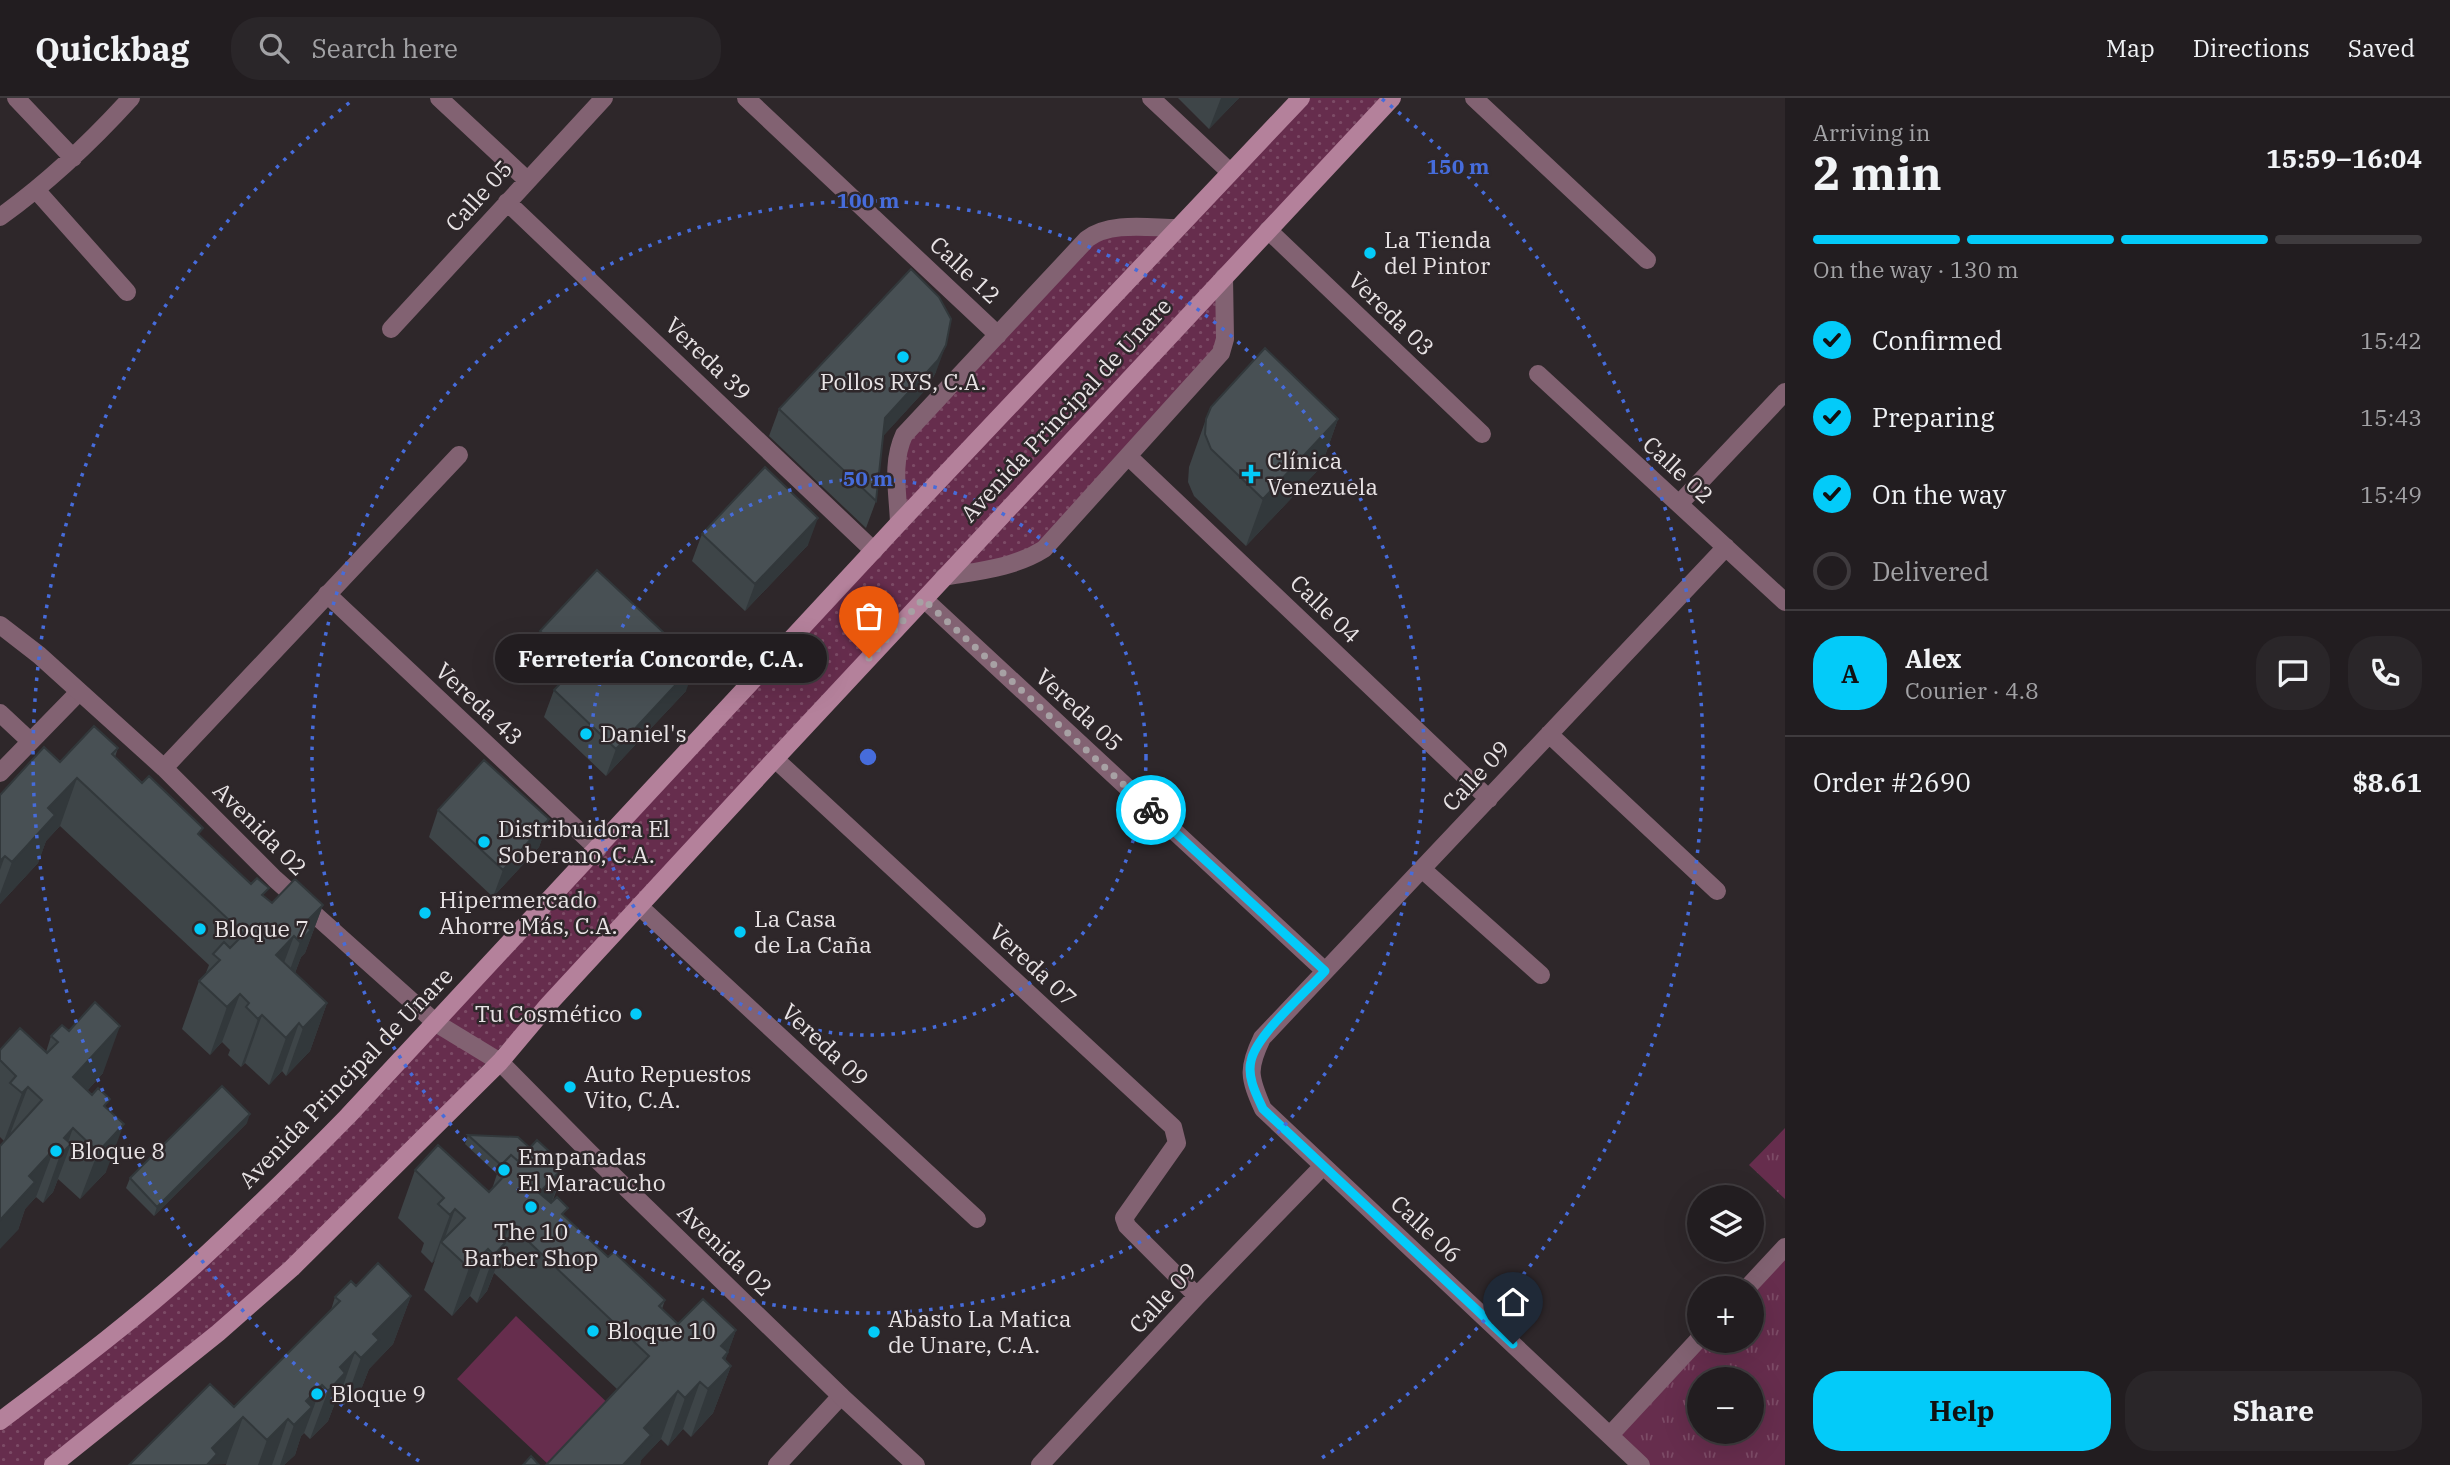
<!DOCTYPE html>
<meta charset="utf-8">
<style>
:root{--surface:#221d20;--page:#2a2629;--text:#f1f3f6;--muted:#a2a2a5;--line:#3f3b3e;--accent:#03cbf9}
body{margin:0;font-family:"IBM Plex Serif",serif;background:var(--page);color:var(--text);height:100vh;display:flex;flex-direction:column;font-size:26px;white-space:nowrap}
*{box-sizing:border-box;margin:0}
p{font-size:23px;color:var(--muted)}
.icon{flex:none;width:38px;height:38px;fill:none;stroke:currentColor;stroke-width:2;stroke-linecap:round;stroke-linejoin:round}
.map{position:relative;flex:1;overflow:hidden}
.drawer{display:flex;flex-direction:column;background:var(--surface);width:665px}
.drawer>*{flex:none}
.fabs{position:absolute;left:1687px;top:1087px;display:grid;gap:14px}
.fabs a{display:grid;place-items:center;width:77px;height:77px;border-radius:50%;background:var(--surface);box-shadow:0 7px 28px #0002,0 0 0 2px var(--line);font-size:35px}
.pin{position:absolute;display:grid;place-items:center;width:60px;height:60px;color:#fff;margin:-72px -30px;border-radius:50% 50% 50% 0;rotate:-45deg;box-shadow:0 0 7px #0007}
.pin .icon{rotate:45deg}
.courier{position:absolute;display:grid;place-items:center;width:70px;height:70px;margin:-35px;border:5px solid #03cbf9;border-radius:50%;background:#fff;color:#222;box-shadow:0 2px 9px #0007}
.bubble{position:absolute;height:49px;border-radius:24px;background:var(--surface);box-shadow:0 7px 28px #0002,0 0 0 2px var(--line);font-size:23px;font-weight:800;line-height:49px;text-align:center}
.headline em{font-style:normal;font-weight:800}
.headline div{display:flex;flex-direction:column-reverse}
.headline{display:flex;align-items:center;justify-content:space-between;height:119px;padding:0 28px}
h1{font-size:46px;font-weight:800;line-height:52px}
.bar{display:grid;grid-template-columns:repeat(4,1fr);gap:10px 7px;align-content:center;height:84px;padding:0 28px}
.bar i{height:9px;border-radius:5px;background:var(--line)}
.bar .selected{background:var(--accent)}
.bar p{grid-column:span 4}
.line{display:flex;align-items:center;gap:18px;padding:0 28px;border-top:2px solid var(--line)}
.line div{flex:1}
.round{display:grid;place-items:center;flex:none;width:74px;height:74px;border-radius:28px;background:var(--page)}
ol{padding:0 28px;list-style:none}
li{display:flex;align-items:center;gap:21px;height:77px}
li p{margin-inline-start:auto}
li .icon{padding:7px;border-radius:50%;background:var(--accent);color:#111;stroke-width:4}
li:last-child{color:var(--muted)}
li i{width:38px;height:38px;border:4px solid var(--line);border-radius:50%}
.button{display:flex;gap:14px;margin-top:auto;padding:14px 28px}
.button a{flex:1;height:80px;border-radius:28px;background:var(--accent);color:#111;font-size:28px;font-weight:800;line-height:80px;text-align:center}
.button a+a{background:var(--page);color:var(--text)}
header{display:flex;align-items:center;gap:42px;box-sizing:border-box;height:98px;padding:0 35px;background:var(--surface);border-bottom:2px solid var(--line)}
header strong{font-size:33px}
nav{display:flex;gap:38px;margin-inline-start:auto;font-size:24px}
.search{width:490px;height:63px;background:var(--page);display:flex;align-items:center;gap:18px;box-sizing:border-box;padding:0 24px;border-radius:28px;color:var(--muted);font-size:26px}
main{display:flex;flex:1;min-height:0}
.map>svg:first-child{display:block}
</style>
<header>
<strong>Quickbag</strong>
<div class="search"><svg class="icon" aria-label="search" viewBox="0 0 24 24"><circle cx="10" cy="10" r="6"/><path d="M15 15l6 6"/></svg>Search here</div>
<nav><a>Map</a><a>Directions</a><a>Saved</a></nav>
</header>
<main>
<div class="map">
<svg width="1785" height="1367" viewBox="0 0 1785 1367">
<defs>
<pattern id="grass-dots" width="8" height="8" patternUnits="userSpaceOnUse" patternTransform="scale(1.75)"><rect width="8" height="8" fill="#662d4d"/><path d="M2 2h.1M6 6h.1" fill="none" stroke="#7c4b66" stroke-width="1.8" stroke-linecap="round"/></pattern>
<pattern id="park-tufts" width="24" height="20" patternUnits="userSpaceOnUse" patternTransform="scale(1.75)"><rect width="24" height="20" fill="#662d4d"/><path d="M3 7l-1-3M5 7V3M7 7l1-3M15 17l-1-3M17 17v-4M19 17l1-3" fill="none" stroke="#7c4b66"/></pattern>
</defs>
<rect width="100%" height="100%" fill="#2e272a"/>
<!-- grass -->
<path fill="url(#grass-dots)" d="M1301,0H1392L1224,178L1225,241L1044,451L944,480L292,1170L53,1367H0V1323L193,1168L899,425L897,352L1087,141L1178,130Z"/>
<!-- park -->
<path fill="url(#park-tufts)" fill-rule="evenodd" d="M1785,1030V1101L1749,1067Z
M1785,1149V1367H1641L1610,1337L1699,1242H1752V1190ZM1699,1281H1752V1334H1699Z"/>
<!-- pitch -->
<path fill="#662d4d" d="M516,1218L614,1311L549,1367L457,1281Z"/>
<g fill="none" stroke-linecap="round" stroke-linejoin="round">
<!-- lane -->
<path stroke="#826272" stroke-width="18" d="M0,615L30,643
M0,675L79,594
M777,1367L841,1298"/>
<!-- street -->
<path stroke="#826272" stroke-width="18" d="M16,0L73,60
M439,0L527,82
M746,0L998,237
M1151,0L1230,74
M1474,0L1647,162
M37,93L127,194
M507,104L874,453
M0,119C49,84 91,44 131,0
M1268,132L1482,336
M391,231L604,0
M1538,276L1785,504
M1128,358L1489,701
M1679,406L1785,294
M899,425C898,395 891,365 904,337L1087,141C1110,123 1150,130 1178,130
M944,479C978,473 1014,470 1044,451L1221,255L1225,241L1224,179
M327,496L598,751
M924,501L1325,873
M0,527L39,557L164,670L275,781L436,925L500,964L590,1055L841,1298L916,1367
M1549,636L1717,793
M775,661L1173,1029L1177,1045L1124,1120L1127,1128L1197,1198
M164,670L459,357
M1422,771L1541,877
M639,808L977,1121
M1747,1190L1785,1149
M1610,1337L1699,1241
M1040,1367L1197,1198L1323,1068
M1641,1367L1263,1011C1249,979 1247,971 1262,940L1726,449"/>
<!-- secondary -->
<path stroke="#b4819b" stroke-width="18" d="M0,1323C66,1273 133,1223 195,1167C247,1119 298,1069 348,1018L899,425L1301,0
M53,1367L218,1235L292,1170L500,964L548,907L775,661L1392,0"/>
</g>
<!-- wall -->
<path fill="#3e4548" d="M1178,0H1239L1209,31Z
M936,274L928,289L883,338L876,403L866,430L769,338L779,311Z
M1206,321H1338L1321,369L1246,448L1194,398L1188,384L1189,369Z
M702,436L808,447L745,513L692,463Z
M540,533L686,593L606,678L544,619L554,592L559,587L530,560Z
M118,650L115,659L272,805L323,807L305,855L301,859L295,875L327,905L310,953L286,978L282,973L269,987L245,965L241,969L228,957L230,952L222,944L210,957L182,931L199,883L205,877L209,867L60,728L46,743L38,765L0,806V697L60,664Z
M438,712L549,721L539,749L493,799L429,739Z
M51,938L103,975L87,993L106,1010V1074L80,1101L58,1081L53,1094L43,1105L36,1099L25,1111L18,1132L4,1043L0,1039V952L46,954Z
M247,1025L154,1118L126,1090L130,1080Z
M468,1037L530,1050L565,1068L552,1105L565,1119L608,1159L665,1202L662,1211L678,1226L736,1232L725,1262L731,1268L713,1315L691,1339L683,1331L668,1348L661,1341L641,1362L640,1367H546L617,1291L494,1175L487,1193L477,1205L470,1198L452,1218L424,1192L435,1162L432,1165L421,1154L424,1145L398,1120L415,1072L489,1094L492,1091L497,1076L465,1046Z
M356,1188L411,1198L393,1246L369,1271L362,1289L344,1307L338,1302L335,1305L328,1323L310,1341L304,1335L301,1338L295,1357L284,1367H226L234,1309L331,1212L335,1199Z"/>
<!-- shaded-wall -->
<path fill="#32383b" d="M1221,0H1239L1209,31Z
M946,247L936,274L928,289L875,347L885,320Z
M1338,321L1321,369L1246,448L1263,401Z
M818,420L808,447L745,513L755,486Z
M696,565L686,593L606,678L616,651Z
M77,680L60,728L46,743L38,765L0,806V796L12,764L48,710Z
M549,721L539,749L493,799L503,772Z
M5,758L0,772V763Z
M323,807L305,855L301,859L293,880L283,891L300,844L304,826Z
M294,838L276,886V857Z
M240,896L222,944L210,957L227,909Z
M327,905L310,953L286,978L303,930Z
M262,917L245,965L241,969L258,921Z
M299,925L282,973L269,987L286,940Z
M120,928L103,975L56,1027L73,979Z
M28,989L10,1036L4,1043L22,995Z
M250,1016L247,1025L154,1118L157,1109Z
M124,1026L106,1074L80,1101L98,1054Z
M73,1030L65,1053L71,1046L53,1094L43,1105L60,1057L64,1040Z
M54,1051L36,1099L25,1111L18,1132L0,1151V1122L29,1078Z
M565,1068L547,1116L539,1095Z
M455,1111L443,1145L441,1144L435,1162L432,1165L450,1117Z
M510,1126L502,1148L505,1145L487,1193L477,1205L494,1157L498,1139Z
M488,1151L470,1198L452,1218L469,1170Z
M411,1198L393,1246L369,1271L362,1289L344,1307L361,1260L373,1236Z
M736,1232L719,1280L731,1268L713,1315L691,1339L708,1291L721,1248Z
M355,1254L338,1302L335,1305L328,1323L310,1341L328,1293L340,1269Z
M700,1284L683,1331L668,1348L685,1300Z
M322,1287L304,1335L301,1338L295,1357L284,1367H280L294,1327L306,1303Z
M678,1293L661,1341L641,1362L640,1367H622L644,1330Z
M243,1319L226,1366L206,1367L212,1350Z
M288,1321L272,1367H258L267,1342Z"/>
<!-- building -->
<path fill="#485054" stroke="#32383b" stroke-width="2" d="M911,171L939,199L951,221L946,247L938,262L885,320L876,403L779,311Z
M1265,250L1338,321L1263,401L1211,351L1205,336L1206,321L1211,309Z
M765,369L818,420L755,486L702,436Z
M597,472L696,565L616,651L554,592L577,568L540,533Z
M94,628L118,650L112,656L142,685L149,678L203,730L198,736L251,786L257,780L269,790L262,797L272,805L295,781L323,807L304,826L311,832L300,844L294,838L276,857L327,905L303,930L299,925L286,940L262,917L258,921L246,909L249,905L240,896L227,909L199,883L220,862L213,856L224,844L230,850L244,836L77,680L48,710L55,717L12,764L5,758L0,763V697L44,649L60,664Z
M484,662L549,721L503,772L438,712Z
M95,904L120,928L73,979L92,997L98,990L110,1001L104,1008L124,1026L98,1054L73,1030L64,1040L71,1046L60,1057L54,1051L29,1078L35,1084L0,1122V1048L42,1002L28,989L22,995L10,985L16,978L0,962V952L20,930L47,955L58,944L51,938L62,927L69,933Z
M222,988L250,1016L157,1109L130,1080Z
M468,1037L518,1039L530,1050L518,1063L511,1057L501,1067Z
M537,1042L565,1068L539,1095L551,1105L557,1099L568,1110L562,1116L608,1159L614,1154L665,1202L659,1208L678,1226L703,1201L736,1232L721,1248L728,1254L723,1260L731,1268L708,1291L700,1284L685,1300L678,1293L644,1330L651,1337L623,1367H546L649,1258L510,1126L498,1139L505,1145L494,1157L488,1151L469,1170L441,1144L465,1120L455,1111L450,1117L438,1106L444,1100L415,1072L438,1047L489,1094L507,1075L500,1069L511,1057L518,1063Z
M378,1165L411,1198L373,1236L379,1242L361,1260L355,1254L340,1269L345,1275L328,1293L322,1287L306,1303L312,1309L294,1327L288,1321L267,1342L243,1319L212,1350L217,1356L207,1367H129L210,1286L234,1309L340,1203L335,1199L351,1183L356,1188Z
M531,1358L539,1367H523Z"/>
<g fill="none" stroke-linecap="round" stroke-linejoin="round">
<!-- done -->
<path stroke="#a7a1a4" stroke-width="7" stroke-dasharray="0 12.6" d="M869,560L923,501L1151,712"/>
<!-- route -->
<path stroke="#03cbf9" stroke-width="9" d="M1151,712L1325,873C1306,894 1256,937 1251,963C1247,979 1256,996 1263,1011L1513,1246"/>
</g>
<!-- distance rings -->
<g fill="none" stroke="#466cdb" stroke-width="3.5" stroke-dasharray="3.5 7">
<circle cx="868" cy="659" r="278"/>
<circle cx="868" cy="659" r="556"/>
<path d="M419 1363A835 835 0 0 1 354 1M1382 1A835 835 0 0 1 1317 1363"/>
</g>
<!-- markers -->
<g fill="#03cbf9" stroke="#2e272a" stroke-width="2.5">
<circle cx="1370" cy="155" r="7"/>
<circle cx="903" cy="259" r="7"/>
<path d="M1247.5 365.5h7v7h7v7h-7v7h-7v-7h-7v-7h7z"/>
<circle cx="586" cy="636" r="7"/>
<circle cx="484" cy="744" r="7"/>
<circle cx="425" cy="815" r="7"/>
<circle cx="200" cy="831" r="7"/>
<circle cx="740" cy="834" r="7"/>
<circle cx="636" cy="916" r="7"/>
<circle cx="570" cy="989" r="7"/>
<circle cx="56" cy="1053" r="7"/>
<circle cx="504" cy="1072" r="7"/>
<circle cx="531" cy="1109" r="7"/>
<circle cx="593" cy="1233" r="7"/>
<circle cx="874" cy="1234" r="7"/>
<circle cx="317" cy="1296" r="7"/>
</g>
<g text-anchor="middle" stroke-width="5" stroke-linejoin="round" paint-order="stroke">
<!-- street labels -->
<g font-size="23" fill="#e8e3e5" stroke="#2e272a">
<text transform="translate(479 98) rotate(-48)" y="8">Calle 05</text>
<text transform="translate(965 172) rotate(43)" y="8">Calle 12</text>
<text transform="translate(1391 216) rotate(44)" y="8">Vereda 03</text>
<text transform="translate(708 261) rotate(44)" y="8">Vereda 39</text>
<text transform="translate(1066 312) rotate(-47)" y="8">Avenida Principal de Unare</text>
<text transform="translate(1678 372) rotate(43)" y="8">Calle 02</text>
<text transform="translate(1325 511) rotate(44)" y="8">Calle 04</text>
<text transform="translate(479 606) rotate(43)" y="8">Vereda 43</text>
<text transform="translate(1079 612) rotate(43)" y="8">Vereda 05</text>
<text transform="translate(1476 678) rotate(-47)" y="8">Calle 09</text>
<text transform="translate(260 731) rotate(45)" y="8">Avenida 02</text>
<text transform="translate(1033 867) rotate(43)" y="8">Vereda 07</text>
<text transform="translate(825 947) rotate(43)" y="8">Vereda 09</text>
<text transform="translate(346 980) rotate(-46)" y="8">Avenida Principal de Unare</text>
<text transform="translate(1426 1131) rotate(43)" y="8">Calle 06</text>
<text transform="translate(725 1152) rotate(44)" y="8">Avenida 02</text>
<text transform="translate(1163 1200) rotate(-47)" y="8">Calle 09</text>
</g>
<!-- poi labels -->
<g font-size="23" fill="#e8e3e5" stroke="#2e272a" text-anchor="start">
<text x="1384" y="150">La Tienda<tspan x="1384" dy="26">del Pintor</tspan></text>
<text x="903" y="292" text-anchor="middle">Pollos RYS, C.A.</text>
<text x="1267" y="371">Clínica<tspan x="1267" dy="26">Venezuela</tspan></text>
<text x="600" y="644">Daniel's</text>
<text x="498" y="739">Distribuidora El<tspan x="498" dy="26">Soberano, C.A.</tspan></text>
<text x="439" y="810">Hipermercado<tspan x="439" dy="26">Ahorre Más, C.A.</tspan></text>
<text x="754" y="829">La Casa<tspan x="754" dy="26">de La Caña</tspan></text>
<text x="214" y="839">Bloque 7</text>
<text x="622" y="924" text-anchor="end">Tu Cosmético</text>
<text x="584" y="984">Auto Repuestos<tspan x="584" dy="26">Vito, C.A.</tspan></text>
<text x="70" y="1061">Bloque 8</text>
<text x="518" y="1067">Empanadas<tspan x="518" dy="26">El Maracucho</tspan></text>
<text x="531" y="1142" text-anchor="middle">The 10<tspan x="531" dy="26">Barber Shop</tspan></text>
<text x="888" y="1229">Abasto La Matica<tspan x="888" dy="26">de Unare, C.A.</tspan></text>
<text x="607" y="1241">Bloque 10</text>
<text x="331" y="1304">Bloque 9</text>
</g>
</g>
<circle cx="868" cy="659" r="10" fill="#466cdb" stroke="#2e272a" stroke-width="3.5"/>
<g font-size="21" text-anchor="middle" font-weight="bold" fill="#466cdb" stroke="#2e272a" stroke-width="5" stroke-linejoin="round" paint-order="stroke">
<text x="1458" y="76">150 m</text>
<text x="868" y="110">100 m</text>
<text x="868" y="388">50 m</text>
</g>
</svg>
<div class="fabs">
<a><svg class="icon" aria-label="layers" viewBox="0 0 24 24"><path d="M12 4l9 5-9 5-9-5zM3 14l9 5 9-5"/></svg></a>
<a>+</a>
<a>−</a>
</div>
<div class="pin" style="left:869px;top:560px;background:#ea580c"><svg class="icon" aria-label="bag" viewBox="0 0 24 24"><path d="M5 8h14l-1 12H6zM9 8a3 3 0 0 1 6 0"/></svg></div>
<div class="pin" style="left:1513px;top:1246px;background:#1f2937"><svg class="icon" aria-label="home" viewBox="0 0 24 24"><path d="M3 11l9-7 9 7M6 9v11h12V9"/></svg></div>
<div class="courier" style="left:1151px;top:712px"><svg class="icon" aria-label="bike" viewBox="0 0 24 24"><circle cx="6" cy="16" r="4"/><circle cx="18" cy="16" r="4"/><path d="M6 16l4-8h5l3 8M10 8l3 8H6M13 5h3"/></svg></div>
<div class="bubble" style="left:495px;top:536px;width:332px">Ferretería Concorde, C.A.</div>
</div>
<section class="drawer">
<div class="headline"><div><h1>2 min</h1><p>Arriving in</p></div><em>15:59–16:04</em></div>
<div class="bar"><i class="selected"></i><i class="selected"></i><i class="selected"></i><i></i><p>On the way · 130 m</p></div>
<ol>
<li><svg class="icon" aria-label="check" viewBox="0 0 24 24"><path d="M5 12l5 5 9-10"/></svg>Confirmed<p>15:42</p></li>
<li><svg class="icon" aria-label="check" viewBox="0 0 24 24"><path d="M5 12l5 5 9-10"/></svg>Preparing<p>15:43</p></li>
<li><svg class="icon" aria-label="check" viewBox="0 0 24 24"><path d="M5 12l5 5 9-10"/></svg>On the way<p>15:49</p></li>
<li><i></i>Delivered</li>
</ol>
<div class="line" style="height:126px"><b class="round" style="background:var(--accent);color:#111">A</b><div><b>Alex</b><p>Courier · 4.8</p></div><a class="round"><svg class="icon" aria-label="chat" viewBox="0 0 24 24"><path d="M4 5h16v11H9l-5 4z"/></svg></a><a class="round"><svg class="icon" aria-label="phone" viewBox="0 0 24 24"><path d="M5 4h4l2 5-3 2q2 4 5 5l2-3 5 2v4C11 20 4 13 5 4z"/></svg></a></div>
<div class="line" style="height:91px"><div>Order #2690</div><b>$8.61</b></div>
<div class="button"><a>Help</a><a>Share</a></div>
</section>
</main>
